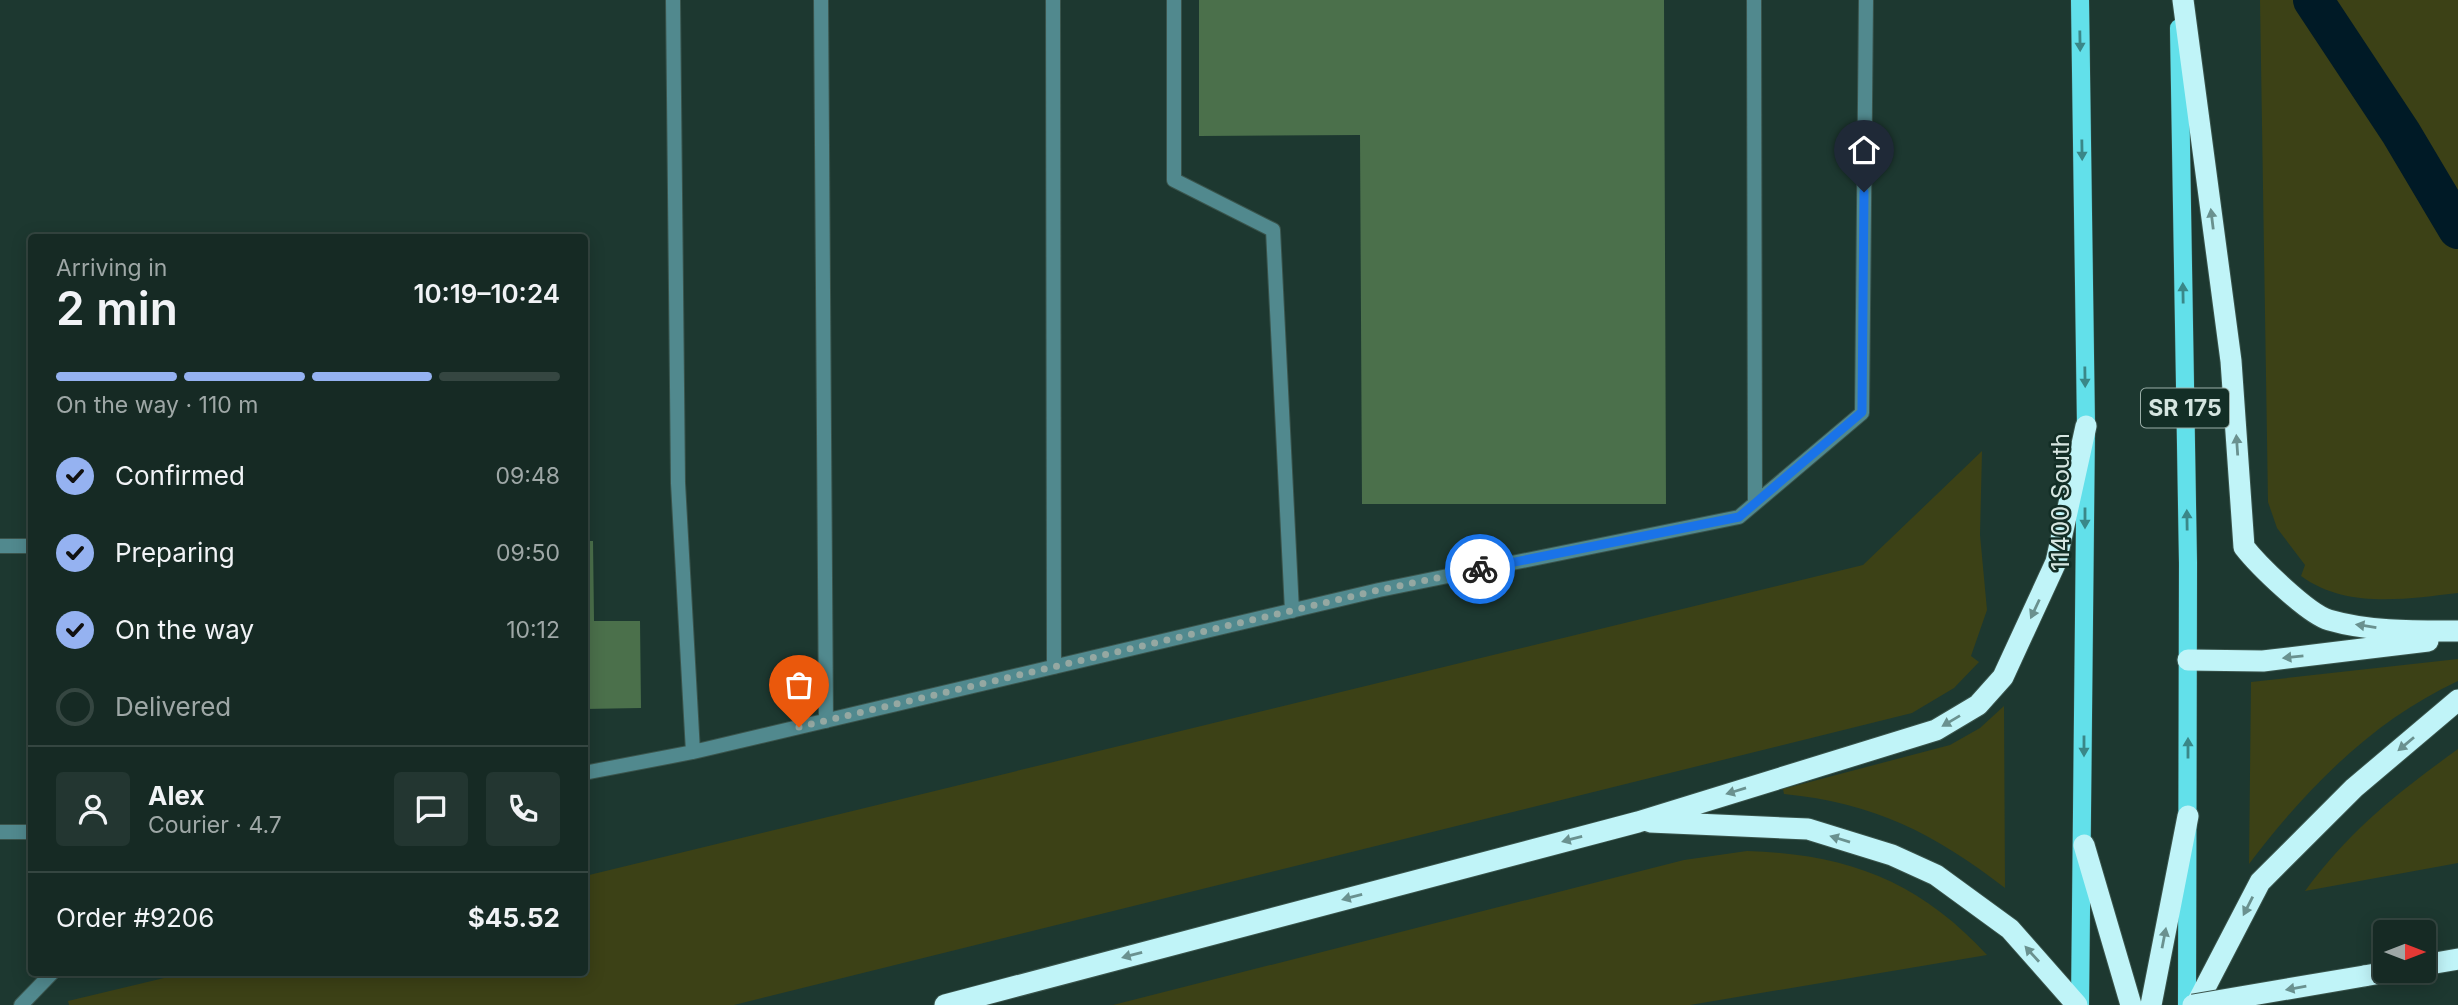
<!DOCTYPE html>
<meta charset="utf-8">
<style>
:root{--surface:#162a24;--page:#233631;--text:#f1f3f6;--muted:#9ea7a6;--line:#354641;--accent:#95b2f1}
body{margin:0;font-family:Inter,sans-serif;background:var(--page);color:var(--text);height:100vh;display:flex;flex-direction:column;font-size:26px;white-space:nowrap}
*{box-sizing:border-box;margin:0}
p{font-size:23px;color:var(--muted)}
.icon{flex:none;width:38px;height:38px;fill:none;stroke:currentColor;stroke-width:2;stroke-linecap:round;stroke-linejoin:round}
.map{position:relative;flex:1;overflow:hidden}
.panel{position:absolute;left:28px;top:234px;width:560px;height:742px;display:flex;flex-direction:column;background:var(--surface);border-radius:7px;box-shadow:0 4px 18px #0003,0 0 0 2px var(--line)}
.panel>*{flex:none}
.needle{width:46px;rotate:90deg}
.buttons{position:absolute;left:2373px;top:920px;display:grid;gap:14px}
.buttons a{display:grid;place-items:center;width:63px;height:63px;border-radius:7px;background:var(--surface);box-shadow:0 4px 18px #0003,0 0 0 2px var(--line);font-size:35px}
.pin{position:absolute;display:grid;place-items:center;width:60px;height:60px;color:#fff;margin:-72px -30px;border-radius:50% 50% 50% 0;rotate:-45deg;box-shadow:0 0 7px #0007}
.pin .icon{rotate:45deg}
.courier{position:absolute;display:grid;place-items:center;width:70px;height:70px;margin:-35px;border:5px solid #1a73e8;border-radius:50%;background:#fff;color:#222;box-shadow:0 2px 9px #0007}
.summary em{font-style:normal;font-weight:600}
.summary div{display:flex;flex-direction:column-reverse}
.summary{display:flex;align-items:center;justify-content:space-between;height:119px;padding:0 28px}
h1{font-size:46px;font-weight:600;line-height:52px}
.bar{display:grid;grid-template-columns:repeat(4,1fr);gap:10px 7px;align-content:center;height:84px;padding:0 28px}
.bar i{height:9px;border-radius:5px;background:var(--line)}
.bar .active{background:var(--accent)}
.bar p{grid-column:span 4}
.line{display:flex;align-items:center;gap:18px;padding:0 28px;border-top:2px solid var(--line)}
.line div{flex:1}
.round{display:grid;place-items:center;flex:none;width:74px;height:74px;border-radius:7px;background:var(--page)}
ol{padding:0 28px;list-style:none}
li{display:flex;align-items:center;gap:21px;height:77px}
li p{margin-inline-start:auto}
li .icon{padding:7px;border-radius:50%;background:var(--accent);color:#111;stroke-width:4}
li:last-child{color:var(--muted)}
li i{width:38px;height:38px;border:4px solid var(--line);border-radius:50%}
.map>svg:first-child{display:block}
</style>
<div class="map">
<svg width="2458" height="1005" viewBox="0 0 2458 1005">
<rect width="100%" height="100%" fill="#1d3830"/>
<!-- green -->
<path fill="#3c4116" d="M2260,0H2458V593C2406,599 2346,609 2301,576L2305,565L2277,528L2268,502Z
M1982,451L1980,535L1987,610L1971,656L1979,662L1954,688L1912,713L734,1005H69L68,1001L185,973H584L585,876L1863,565Z
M2458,659V681C2372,721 2306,789 2249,864L2251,682Z
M2004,706L2005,888C1934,833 1874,803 1784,794L1783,789L1950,745L1980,728Z
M2458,749V863L2305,891C2351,829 2396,794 2458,749Z
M1747,851C1847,854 1919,881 1987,955L1690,1005H1113L1684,860Z"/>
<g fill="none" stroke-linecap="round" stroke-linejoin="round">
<!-- canal -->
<path stroke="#001a26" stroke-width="40" d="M2313,0L2401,133L2458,229"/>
</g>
<!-- building -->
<path fill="#4b704b" d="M1199,0H1664L1666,504H1362L1360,135L1199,136Z
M584,541H593L594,621H640L641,708L584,709Z"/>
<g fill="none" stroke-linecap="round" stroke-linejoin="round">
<!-- lane casing -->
<g stroke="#3a544c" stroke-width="16">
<path id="lane" d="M673,0L678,483L693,752L1379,590L1739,517L1862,413L1866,0
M821,0L826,721
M1053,0L1054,667
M1174,0V180L1273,230L1292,611
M1754,0L1755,503
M0,546H32
M584,773L693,752
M0,832H32
M21,1005L52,973"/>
</g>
<!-- primary casing -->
<g stroke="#3a544c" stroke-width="19">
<path id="primary" d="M2080,0L2086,426L2080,1005
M2179,28L2188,563L2187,1005"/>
</g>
<!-- highway casing -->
<g stroke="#3a544c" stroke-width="23">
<path id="highway" d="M2183,0L2231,361L2244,547C2258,565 2308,614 2329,620C2370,632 2416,631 2458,631
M2188,660L2263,661L2428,641
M1650,822L1808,829L1892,855L1936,875L2010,929L2077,1005
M2084,845L2131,1005
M2424,965L2458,959
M2364,976L2392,971
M945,1005L1638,822L1936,730L1978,705L2003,677L2056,562L2086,426
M2151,1005L2188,816
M2196,1005L2260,882L2354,788L2458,700"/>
</g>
<!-- lane -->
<use href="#lane" stroke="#51898e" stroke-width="14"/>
<!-- primary -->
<use href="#primary" stroke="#62e0ea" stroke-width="18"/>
<!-- highway -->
<use href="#highway" stroke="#c0f4f8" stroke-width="21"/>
<!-- highway-bridge casing -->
<g stroke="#3a544c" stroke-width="23" stroke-linecap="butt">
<path id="highway-bridge" d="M2193,1005L2364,976"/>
</g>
<!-- highway-bridge -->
<use href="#highway-bridge" stroke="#c0f4f8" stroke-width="21"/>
</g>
<!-- one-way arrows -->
<defs><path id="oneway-solid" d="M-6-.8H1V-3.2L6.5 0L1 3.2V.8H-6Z" transform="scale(1.75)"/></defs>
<g fill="#3a8788">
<use href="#oneway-solid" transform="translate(2080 41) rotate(89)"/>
<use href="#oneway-solid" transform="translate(2082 150) rotate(89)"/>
<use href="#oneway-solid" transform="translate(2183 293) rotate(-91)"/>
<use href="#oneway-solid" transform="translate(2085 377) rotate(89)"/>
<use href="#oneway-solid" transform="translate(2085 518) rotate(90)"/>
<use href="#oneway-solid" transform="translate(2187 520) rotate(-91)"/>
<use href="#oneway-solid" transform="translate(2084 746) rotate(90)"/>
<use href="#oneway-solid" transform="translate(2188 748) rotate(-90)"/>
</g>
<g fill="#6a918f">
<use href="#oneway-solid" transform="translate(2212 219) rotate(-97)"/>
<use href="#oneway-solid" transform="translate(2237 445) rotate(-94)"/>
<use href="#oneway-solid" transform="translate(2035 609) rotate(115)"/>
<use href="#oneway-solid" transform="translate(2366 626) rotate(-171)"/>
<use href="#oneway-solid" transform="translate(2293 657) rotate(174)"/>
<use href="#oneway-solid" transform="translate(1951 721) rotate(149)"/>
<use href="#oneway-solid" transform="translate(2406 744) rotate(140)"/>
<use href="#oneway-solid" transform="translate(1736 791) rotate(163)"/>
<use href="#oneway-solid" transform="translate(1572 839) rotate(165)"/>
<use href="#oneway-solid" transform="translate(1840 839) rotate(-163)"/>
<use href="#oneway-solid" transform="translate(1352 897) rotate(165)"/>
<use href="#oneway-solid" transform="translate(2248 906) rotate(117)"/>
<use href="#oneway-solid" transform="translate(2164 938) rotate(-79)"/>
<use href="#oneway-solid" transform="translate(2032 954) rotate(-132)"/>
<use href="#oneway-solid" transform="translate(1132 955) rotate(165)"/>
<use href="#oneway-solid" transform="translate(2296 988) rotate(170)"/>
</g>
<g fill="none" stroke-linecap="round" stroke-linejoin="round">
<!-- done -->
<path stroke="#95a8a2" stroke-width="7" stroke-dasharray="0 12.6" d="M799,727L1379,590L1480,569"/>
<!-- route -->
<path stroke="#1a73e8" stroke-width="9" d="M1480,569L1739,517L1862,412L1864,192"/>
</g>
<g text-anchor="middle" stroke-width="5" stroke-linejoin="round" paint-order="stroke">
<!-- shield labels -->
<rect fill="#132e26" stroke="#9baea8" stroke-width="2" x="2141" y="388.5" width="88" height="39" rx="5"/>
<g font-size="23" font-weight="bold" fill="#d5e5e0">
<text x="2185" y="416">SR 175</text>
</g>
<!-- street labels -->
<g font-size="24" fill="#d5e5e0" stroke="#132e26">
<text transform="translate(2061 502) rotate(-90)" y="8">11400 South</text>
</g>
</g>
</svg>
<div class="buttons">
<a><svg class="needle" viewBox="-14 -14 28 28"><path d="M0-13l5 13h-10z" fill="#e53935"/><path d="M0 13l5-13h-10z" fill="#9ea7a6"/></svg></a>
</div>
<div class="pin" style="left:799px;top:727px;background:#ea580c"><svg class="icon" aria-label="bag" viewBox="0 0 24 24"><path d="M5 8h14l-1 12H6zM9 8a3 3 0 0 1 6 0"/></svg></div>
<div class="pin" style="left:1864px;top:192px;background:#1f2937"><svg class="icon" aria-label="home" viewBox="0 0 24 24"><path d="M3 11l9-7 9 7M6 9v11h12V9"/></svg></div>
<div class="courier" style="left:1480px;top:569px"><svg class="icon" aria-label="bike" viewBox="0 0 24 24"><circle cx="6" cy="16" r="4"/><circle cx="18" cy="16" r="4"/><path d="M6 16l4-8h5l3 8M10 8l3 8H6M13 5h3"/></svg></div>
<section class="panel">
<div class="summary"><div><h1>2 min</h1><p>Arriving in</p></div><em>10:19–10:24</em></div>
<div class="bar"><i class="active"></i><i class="active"></i><i class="active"></i><i></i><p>On the way · 110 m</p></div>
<ol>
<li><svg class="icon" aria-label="check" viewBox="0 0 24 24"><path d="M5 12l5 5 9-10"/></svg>Confirmed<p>09:48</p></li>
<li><svg class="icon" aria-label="check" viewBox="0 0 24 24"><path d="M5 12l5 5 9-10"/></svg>Preparing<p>09:50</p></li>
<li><svg class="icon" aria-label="check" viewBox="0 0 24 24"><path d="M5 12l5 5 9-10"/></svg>On the way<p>10:12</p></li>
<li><i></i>Delivered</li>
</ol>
<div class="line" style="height:126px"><a class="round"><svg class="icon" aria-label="person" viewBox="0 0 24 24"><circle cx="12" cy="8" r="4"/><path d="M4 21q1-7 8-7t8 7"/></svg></a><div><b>Alex</b><p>Courier · 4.7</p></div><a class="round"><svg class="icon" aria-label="chat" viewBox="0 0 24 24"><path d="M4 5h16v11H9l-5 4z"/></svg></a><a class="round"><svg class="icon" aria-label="phone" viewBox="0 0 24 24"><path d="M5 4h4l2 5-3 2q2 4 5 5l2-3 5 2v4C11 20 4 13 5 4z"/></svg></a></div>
<div class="line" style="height:91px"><div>Order #9206</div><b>$45.52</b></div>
</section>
</div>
